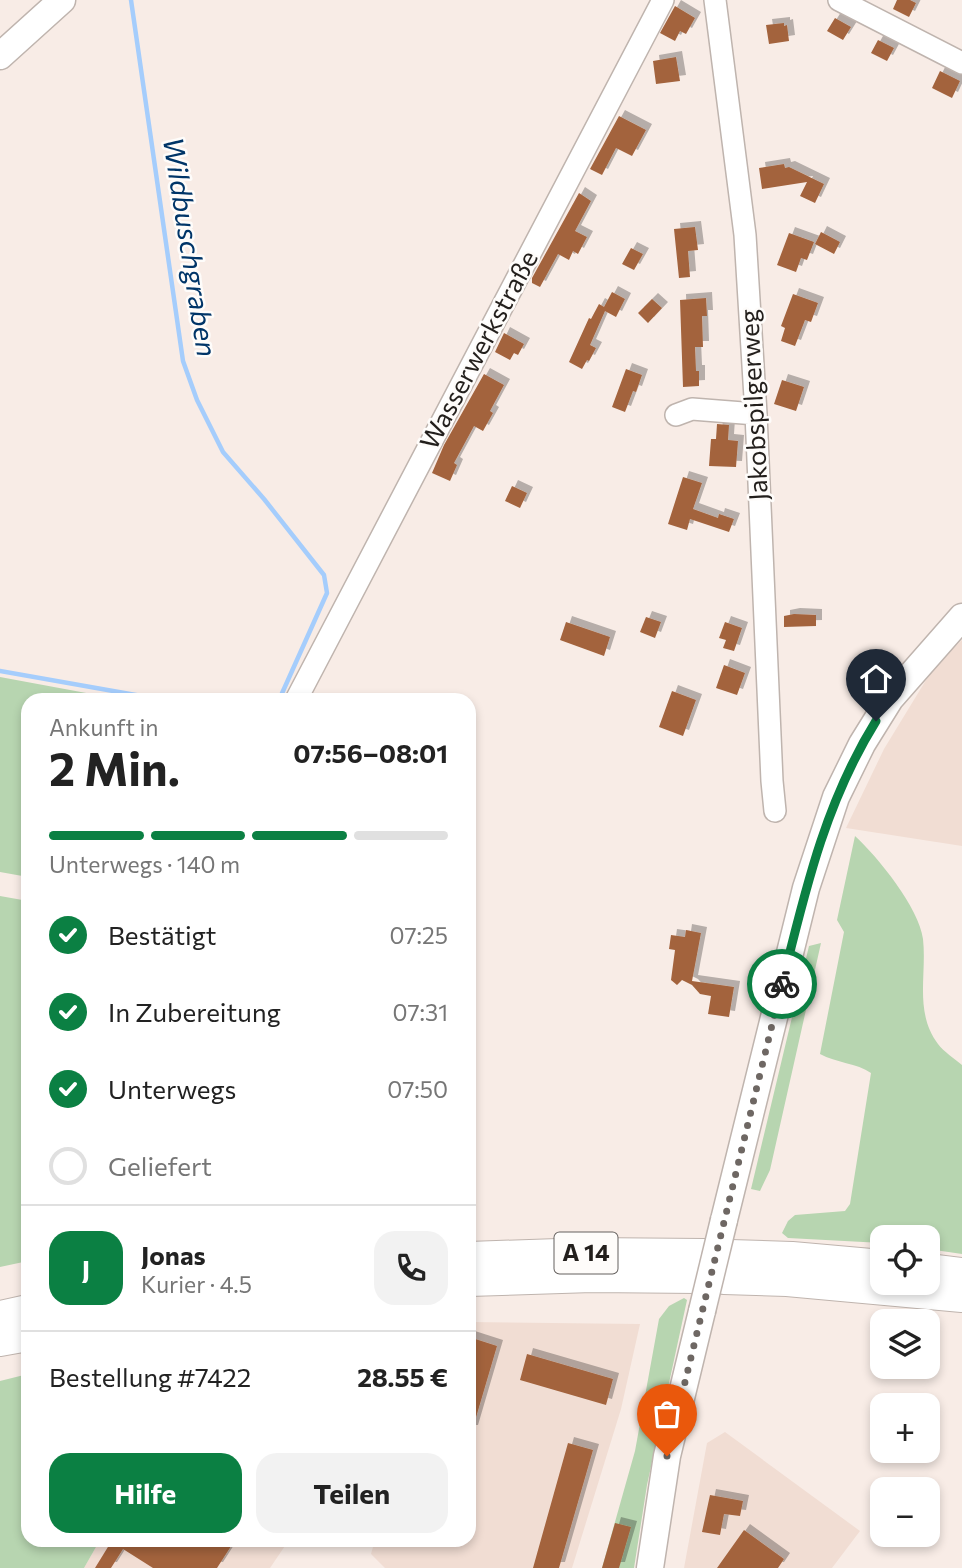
<!DOCTYPE html>
<html lang="de">
<meta charset="utf-8">
<style>
:root{--surface:#fff;--page:#f2f2f2;--text:#222;--muted:#767676;--line:#e0e0e0;--accent:#0b8043}
body{margin:0;font-family:Commissioner,sans-serif;background:var(--page);color:var(--text);height:100vh;display:flex;flex-direction:column;font-size:26px;white-space:nowrap}
*{box-sizing:border-box;margin:0}
p{font-size:23px;color:var(--muted)}
.icon{flex:none;width:38px;height:38px;fill:none;stroke:currentColor;stroke-width:2;stroke-linecap:round;stroke-linejoin:round}
.map{position:relative;flex:1;overflow:hidden}
.drawer{position:absolute;left:21px;top:693px;width:455px;height:854px;display:flex;flex-direction:column;background:var(--surface);border-radius:21px;box-shadow:0 4px 10px #0003}
.drawer>*{flex:none}
.tools{position:absolute;left:870px;top:1225px;display:grid;gap:14px}
.tools a{display:grid;place-items:center;width:70px;height:70px;border-radius:14px;background:var(--surface);box-shadow:0 4px 10px #0003;font-size:35px}
.pin{position:absolute;display:grid;place-items:center;width:60px;height:60px;color:#fff;margin:-72px -30px;border-radius:50% 50% 50% 0;rotate:-45deg;box-shadow:0 0 7px #0007}
.pin .icon{rotate:45deg}
.courier{position:absolute;display:grid;place-items:center;width:70px;height:70px;margin:-35px;border:5px solid #0b8043;border-radius:50%;background:#fff;color:#222;box-shadow:0 2px 9px #0007}
.summary em{font-style:normal;font-weight:700}
.summary div{display:flex;flex-direction:column-reverse}
.summary{display:flex;align-items:center;justify-content:space-between;height:119px;padding:0 28px}
h1{font-size:46px;font-weight:700;line-height:52px}
.bar{display:grid;grid-template-columns:repeat(4,1fr);gap:10px 7px;align-content:center;height:84px;padding:0 28px}
.bar i{height:9px;border-radius:5px;background:var(--line)}
.bar .selected{background:var(--accent)}
.bar p{grid-column:span 4}
.line{display:flex;align-items:center;gap:18px;padding:0 28px;border-top:2px solid var(--line)}
.line div{flex:1}
.round{display:grid;place-items:center;flex:none;width:74px;height:74px;border-radius:21px;background:var(--page)}
ol{padding:0 28px;list-style:none}
li{display:flex;align-items:center;gap:21px;height:77px}
li p{margin-inline-start:auto}
li .icon{padding:7px;border-radius:50%;background:var(--accent);color:#fff;stroke-width:4}
li:last-child{color:var(--muted)}
li i{width:38px;height:38px;border:4px solid var(--line);border-radius:50%}
.primary-button{display:flex;gap:14px;margin-top:auto;padding:14px 28px}
.primary-button a{flex:1;height:80px;border-radius:21px;background:var(--accent);color:#fff;font-size:28px;font-weight:700;line-height:80px;text-align:center}
.primary-button a+a{background:var(--page);color:var(--text)}
.map>svg:first-child{display:block}
</style>
<div class="map">
<svg width="962" height="1568" viewBox="0 0 962 1568">
<defs>
<filter id="shadow"><feDropShadow dx="6" dy="-6" stdDeviation="0" flood-color="#0004"/></filter>
</defs>
<rect width="100%" height="100%" fill="#f8ece6"/>
<!-- built -->
<path fill="#f1ddd3" d="M962,640V846L846,828L884,749L934,667Z
M469,1322L640,1324L621,1409L572,1568H385L371,1554L375,1540H469Z
M725,1432L860,1531L832,1568H684L707,1443Z
M100,1540H289L270,1568H84Z"/>
<!-- green -->
<path fill="#b7d5b0" d="M0,677L124,700H28V877L0,872Z
M855,836C878,857 919,908 923,939C927,975 914,1012 938,1044C944,1052 954,1058 962,1065V1254L928,1249V1237H882V1243L788,1238L782,1233L788,1221L795,1215L845,1211L850,1204L871,1073C857,1063 836,1063 820,1054L844,932L837,920Z
M0,896L28,901V1261L0,1267Z
M821,943L770,1170L760,1191L751,1189L809,946Z
M684,1298L687,1300L647,1485L634,1568H602L635,1451L659,1319L669,1306Z
M28,1374V1540H100L84,1568H0V1381Z"/>
<g fill="none" stroke-linecap="round" stroke-linejoin="round">
<!-- stream -->
<path stroke="#a5cdfc" stroke-width="4.5" d="M131,0L183,361L197,400L223,452L264,499L324,575L327,593L279,700
M0,671L164,700"/>
</g>
<!-- building -->
<path fill="#a3633d" filter="url(#shadow)" d="M897,0H910L916,3L909,17L893,9Z
M675,6L695,18L686,34L680,31L675,41L660,33Z
M835,18L851,27L843,40L827,31Z
M784,23V26L787,25L789,41L769,44L766,25Z
M878,40L894,48L887,61L871,53Z
M676,57L680,81L656,84L653,61Z
M940,71L960,81L952,98L932,88Z
M619,116L646,130L632,156L616,148L602,175L590,169Z
M784,164L785,168L789,167L824,184L815,203L800,196L807,182L762,189L759,168Z
M579,193L591,201L575,231L587,237L578,254L573,251L569,260L558,254L540,287L532,283V278Z
M695,227L698,250L688,251L690,277L679,278L674,229Z
M821,232L840,242L834,254L815,244Z
M789,233L814,242L807,260L801,258L796,272L777,265Z
M631,248L643,254L634,270L622,264Z
M612,292L625,299L616,317L605,311L590,345L596,348L589,361L587,360L582,369L569,362L589,318L591,319L599,304L604,307Z
M793,294L818,303L811,322L805,320L795,346L781,341L785,328L781,326Z
M706,298L707,316H702L703,347H695L696,371H699V386L683,387L680,300Z
M652,299L662,308L648,323L638,313Z
M504,333L524,344L518,355L514,353L510,360L495,352Z
M626,369L642,375L636,392L633,391L625,412L612,407Z
M484,374L504,385L490,411L493,413L483,431L474,426L454,463L457,465L450,481L432,473L444,445Z
M782,380L804,387L796,411L774,404Z
M717,424L729,425L728,440L738,441L736,467L709,466L711,439H716Z
M683,477L702,483L693,509L718,518L719,514L734,519L729,532L690,519L687,530L668,524Z
M512,486L527,493L520,508L505,501Z
M794,614L816,615V626L784,627V616Z
M646,617L661,622L655,638L640,632Z
M566,622L610,637L604,656L560,640Z
M725,622L742,628L734,651L723,648L726,640L719,638Z
M724,665L745,673L737,695L716,688Z
M672,691L696,700L683,736L659,727Z
M686,930L701,933L692,981L734,987L729,1017L708,1014L711,996L700,994L692,985L682,980L677,985L671,980L675,950L669,949L671,935L685,937Z
M469,1337L497,1346L472,1431H469Z
M527,1354L613,1379L606,1405L520,1380Z
M568,1443L593,1450L559,1568H533Z
M710,1495L743,1501L740,1516L724,1514L720,1535L702,1532Z
M615,1523L631,1527L619,1568H602Z
M744,1530L784,1559L778,1568H717Z
M108,1540H235L217,1568H153L123,1549L111,1568H95L111,1542Z"/>
<g fill="none" stroke-linecap="round" stroke-linejoin="round">
<!-- minor casing -->
<g stroke="#bfb4ae" stroke-width="24">
<path id="minor" d="M715,0L745,235L756,414L772,781L775,811
M839,0L962,63
M676,415L692,409L756,414
M296,700L663,0"/>
</g>
<!-- major casing -->
<g stroke="#bfb4ae" stroke-width="29">
<path id="major" d="M0,56L62,0
M724,1220L806,888L836,797L862,744L890,699L962,617
M650,1568L667,1456L702,1311"/>
</g>
<!-- highway casing -->
<g stroke="#bfb4ae" stroke-width="32">
<path id="highway" d="M730,1255L792,1257L882,1265
M469,1257L587,1253L704,1254
M928,1269L962,1273
M724,1279L787,1281L962,1297
M469,1281L592,1277L698,1278
M0,1316L28,1310
M0,1341L28,1336"/>
</g>
<!-- minor -->
<use href="#minor" stroke="#fff" stroke-width="21"/>
<!-- major -->
<use href="#major" stroke="#fff" stroke-width="26"/>
<!-- highway -->
<use href="#highway" stroke="#fff" stroke-width="30"/>
<!-- major-bridge casing -->
<g stroke="#bfb4ae" stroke-width="29" stroke-linecap="butt">
<path id="major-bridge" d="M702,1311L724,1220"/>
</g>
<!-- major-bridge -->
<use href="#major-bridge" stroke="#fff" stroke-width="26"/>
</g>
<g fill="none" stroke-linecap="round" stroke-linejoin="round">
<!-- done -->
<path stroke="#6e6763" stroke-width="7" stroke-dasharray="0 12.6" d="M667,1456L782,984"/>
<!-- route -->
<path stroke="#0b8043" stroke-width="9" d="M782,984C805,891 825,803 876,721"/>
</g>
<g text-anchor="middle" stroke-width="5" stroke-linejoin="round" paint-order="stroke">
<!-- shield labels -->
<rect fill="#fefcfa" stroke="#65615f" stroke-width="2" x="554.5" y="1232.5" width="63" height="41" rx="5"/>
<g font-size="24" font-weight="bold" fill="#231f1c">
<text x="586" y="1261">A 14</text>
</g>
<!-- street labels -->
<g font-size="26" fill="#231f1c" stroke="#fefcfa">
<text transform="translate(479 350) rotate(-62)" y="9">Wasserwerkstraße</text>
<text transform="translate(754 405) rotate(-93)" y="9">Jakobspilgerweg</text>
</g>
<!-- water labels -->
<g font-size="28" font-style="italic" fill="#003568" stroke="#fefcfa">
<text transform="translate(190 247) rotate(81)" y="10">Wildbuschgraben</text>
</g>
</g>
</svg>
<div class="tools">
<a><svg class="icon" aria-label="locate" viewBox="0 0 24 24"><circle cx="12" cy="12" r="6"/><path d="M12 2v4M12 18v4M2 12h4M18 12h4"/></svg></a>
<a><svg class="icon" aria-label="layers" viewBox="0 0 24 24"><path d="M12 4l9 5-9 5-9-5zM3 14l9 5 9-5"/></svg></a>
<a>+</a>
<a>−</a>
</div>
<div class="pin" style="left:667px;top:1456px;background:#ea580c"><svg class="icon" aria-label="bag" viewBox="0 0 24 24"><path d="M5 8h14l-1 12H6zM9 8a3 3 0 0 1 6 0"/></svg></div>
<div class="pin" style="left:876px;top:721px;background:#1f2937"><svg class="icon" aria-label="home" viewBox="0 0 24 24"><path d="M3 11l9-7 9 7M6 9v11h12V9"/></svg></div>
<div class="courier" style="left:782px;top:984px"><svg class="icon" aria-label="bike" viewBox="0 0 24 24"><circle cx="6" cy="16" r="4"/><circle cx="18" cy="16" r="4"/><path d="M6 16l4-8h5l3 8M10 8l3 8H6M13 5h3"/></svg></div>
<section class="drawer">
<div class="summary"><div><h1>2 Min.</h1><p>Ankunft in</p></div><em>07:56–08:01</em></div>
<div class="bar"><i class="selected"></i><i class="selected"></i><i class="selected"></i><i></i><p>Unterwegs · 140 m</p></div>
<ol>
<li><svg class="icon" aria-label="check" viewBox="0 0 24 24"><path d="M5 12l5 5 9-10"/></svg>Bestätigt<p>07:25</p></li>
<li><svg class="icon" aria-label="check" viewBox="0 0 24 24"><path d="M5 12l5 5 9-10"/></svg>In Zubereitung<p>07:31</p></li>
<li><svg class="icon" aria-label="check" viewBox="0 0 24 24"><path d="M5 12l5 5 9-10"/></svg>Unterwegs<p>07:50</p></li>
<li><i></i>Geliefert</li>
</ol>
<div class="line" style="height:126px"><b class="round" style="background:var(--accent);color:#fff">J</b><div><b>Jonas</b><p>Kurier · 4.5</p></div><a class="round"><svg class="icon" aria-label="phone" viewBox="0 0 24 24"><path d="M5 4h4l2 5-3 2q2 4 5 5l2-3 5 2v4C11 20 4 13 5 4z"/></svg></a></div>
<div class="line" style="height:91px"><div>Bestellung #7422</div><b>28.55 €</b></div>
<div class="primary-button"><a>Hilfe</a><a>Teilen</a></div>
</section>
</div>
